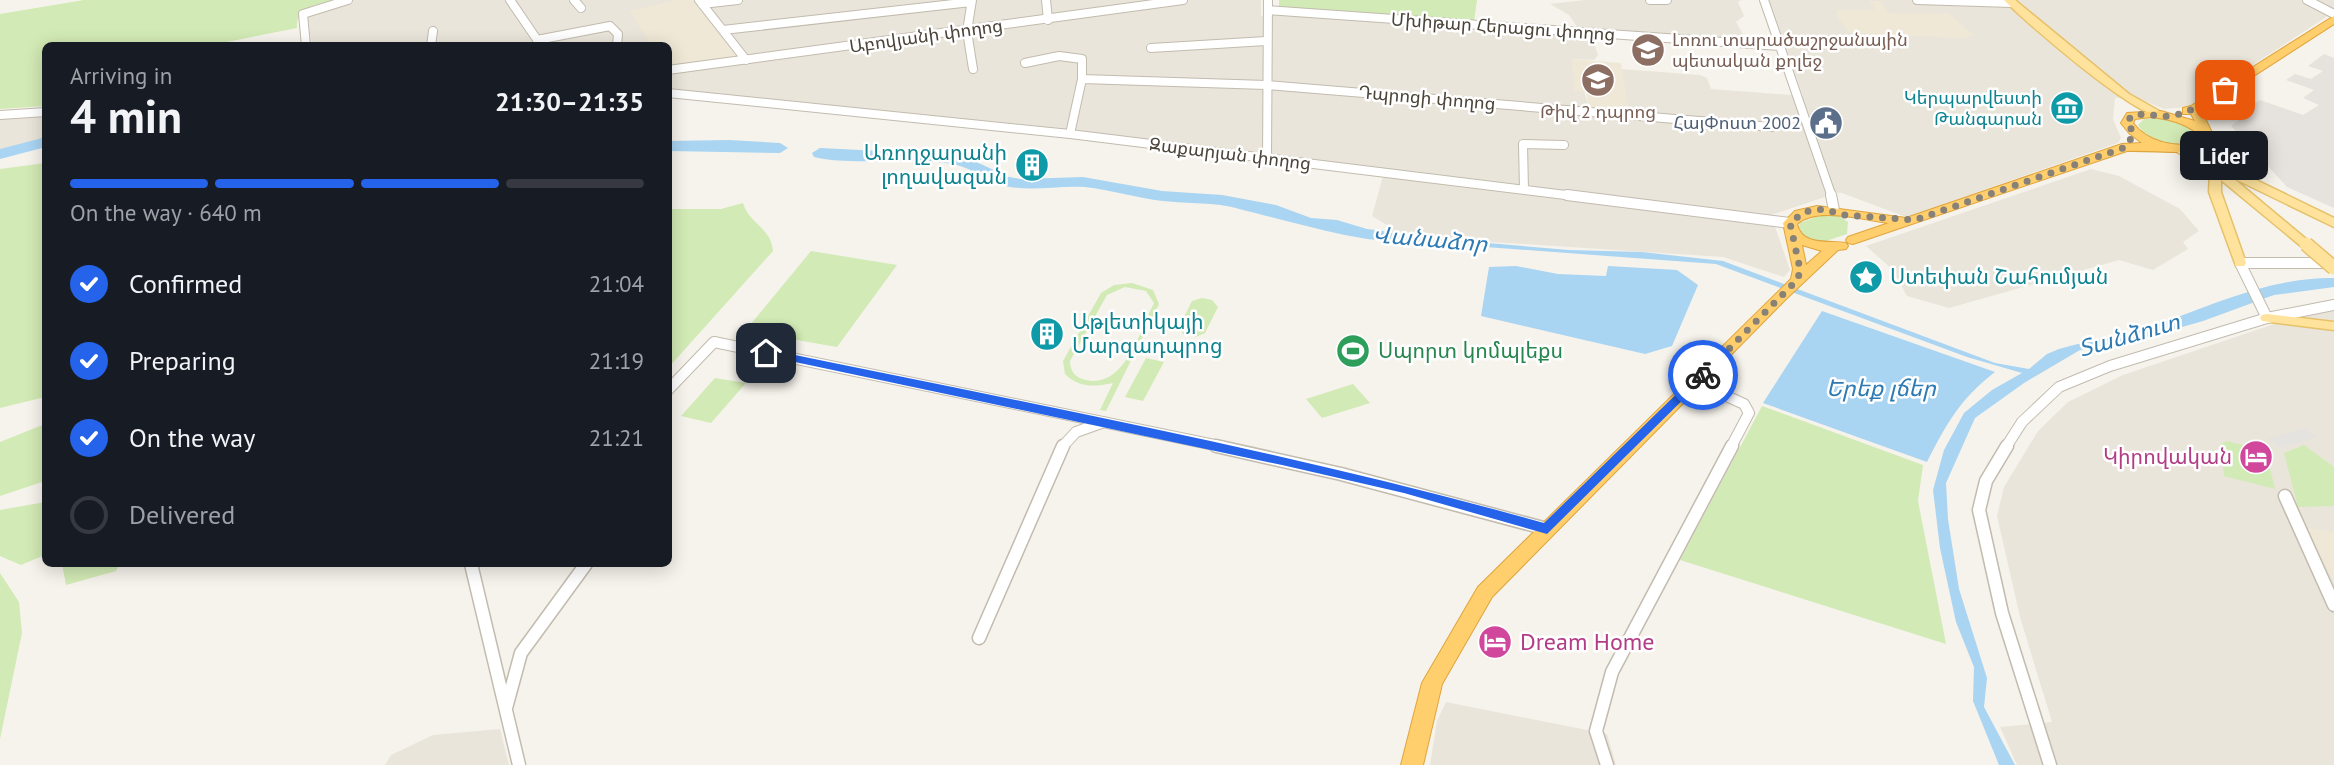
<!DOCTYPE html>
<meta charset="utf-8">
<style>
:root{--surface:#171b24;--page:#242831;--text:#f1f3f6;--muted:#9ea1a6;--line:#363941;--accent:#2563eb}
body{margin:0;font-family:"PT Sans","Noto Sans Armenian",sans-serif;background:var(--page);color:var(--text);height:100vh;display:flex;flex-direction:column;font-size:26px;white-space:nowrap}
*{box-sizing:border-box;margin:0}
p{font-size:23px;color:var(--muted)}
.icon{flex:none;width:38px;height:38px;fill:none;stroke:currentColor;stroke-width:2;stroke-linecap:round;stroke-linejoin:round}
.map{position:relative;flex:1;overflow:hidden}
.panel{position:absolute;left:42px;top:42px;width:630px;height:525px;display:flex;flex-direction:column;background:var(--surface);border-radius:10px;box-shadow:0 4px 18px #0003}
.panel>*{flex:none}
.pin{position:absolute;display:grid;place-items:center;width:60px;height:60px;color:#fff;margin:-30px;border-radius:14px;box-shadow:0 4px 10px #0006}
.courier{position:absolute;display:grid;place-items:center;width:70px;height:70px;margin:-35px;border:5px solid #2563eb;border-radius:50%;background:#fff;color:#222;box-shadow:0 2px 9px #0007}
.bubble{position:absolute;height:49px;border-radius:10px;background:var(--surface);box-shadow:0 4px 18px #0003;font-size:23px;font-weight:700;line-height:49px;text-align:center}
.summary em{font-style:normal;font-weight:700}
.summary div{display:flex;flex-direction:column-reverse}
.summary{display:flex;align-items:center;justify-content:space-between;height:119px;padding:0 28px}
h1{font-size:46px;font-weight:700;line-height:52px}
.bar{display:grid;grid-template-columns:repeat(4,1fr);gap:10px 7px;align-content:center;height:84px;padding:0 28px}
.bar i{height:9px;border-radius:5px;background:var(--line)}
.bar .current{background:var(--accent)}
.bar p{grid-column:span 4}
ol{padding:0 28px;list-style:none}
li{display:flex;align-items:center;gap:21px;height:77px}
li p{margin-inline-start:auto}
li .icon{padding:7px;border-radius:50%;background:var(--accent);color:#fff;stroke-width:4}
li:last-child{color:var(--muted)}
li i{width:38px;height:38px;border:4px solid var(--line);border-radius:50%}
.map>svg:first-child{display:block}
</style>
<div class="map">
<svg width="2334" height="765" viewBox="0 0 2334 765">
<rect width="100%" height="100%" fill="#f6f3ec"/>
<!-- residential -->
<path fill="#eae5da" d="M353,0H1261V16L1284,14L1591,35L1598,55L1594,60L1572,59L1590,108L1628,111L1620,69L1700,75L1707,78L1711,89L1803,96L1768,0H2334V12L2188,107L2164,109L2135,97L2115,98L2113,119L2121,138L2118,143L1906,217L1842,193L1826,192L1825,197L1771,215L1790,270L1784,277L1723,257L1445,239L1387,231V225L1372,216L1385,169L669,92L668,46L312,45L307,16L312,12Z
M1585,0H1741L1738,2L1744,16L1736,22L1748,43L1579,30L1569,15L1550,4Z
M45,115V138L0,149V117Z
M2091,169L2119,176L2180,209L2199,231L2183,242L2188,249L2153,270L2119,260L1949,308L1907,296L1892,269L1866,246Z
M2334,311V765H2017L2000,727L2052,722L2020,617L1997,516L2004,487L2038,431L2068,402L2123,375L2295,317Z
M1446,702L1607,734L1616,765H1430L1437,721Z
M500,729L509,765H385L391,755L433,735Z"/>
<!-- industrial -->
<path fill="#e6e2dd" d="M2324,54L2334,58V208L2287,187L2231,126L2246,115L2240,112L2260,100L2303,115L2319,105L2303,98L2314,90L2286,80L2295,74L2311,79L2323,71L2308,66Z"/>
<!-- education -->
<path fill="#efe8d6" d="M677,0H692L738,57L669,66L668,46L651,45L630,11Z
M1869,1H1880L1889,13L1949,14L1973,35L1965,38L1850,33L1836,15L1838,10L1877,11Z
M1572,59L1621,63L1629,111L1590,108L1586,93L1574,90Z
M2307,528L2334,532V582Z"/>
<!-- green -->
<path fill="#d2eab5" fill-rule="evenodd" d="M84,0H336C319,4 295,6 297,28L212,45L46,46L45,106L0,109V14Z
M1279,0H1477L1474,22L1279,8Z
M2144,119C2161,117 2192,121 2197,140C2181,151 2148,142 2138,125Z
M45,163V397L0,408V169Z
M743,203C749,224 771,227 773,251L669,367V209H721Z
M1824,214L1838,215L1848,222L1847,234L1820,243L1806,240L1798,229L1800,223Z
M811,251L897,265L837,347L745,331Z
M1132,283L1153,290L1159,304L1106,411L1100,410L1113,383C1095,387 1079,388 1065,374L1063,361L1101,293L1114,285ZM1125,287L1146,291L1154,303C1140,330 1125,389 1086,380C1076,378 1070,372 1070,361L1107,295Z
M1202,298L1212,300L1218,307L1205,333L1196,337L1183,334L1179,327L1192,301Z
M1146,358L1164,362L1143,401L1125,397Z
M715,378L746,383L711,423L681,416Z
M1353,384L1370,403L1322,418L1306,399Z
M1762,406L1923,465L1918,501L1946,644L1680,560Z
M45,424V481L0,496V442Z
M2227,441L2266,451L2275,489L2224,476L2220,444Z
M2304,445L2334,467V506L2298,507L2284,453Z
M45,502V555L21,565L0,556V510Z
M62,564H120L116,571L66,585Z
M0,573L19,602L22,633L0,739Z"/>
<!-- parking -->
<path fill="#e5e3e0" d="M2304,428L2317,437L2281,448L2267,439Z"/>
<!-- water -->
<path fill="#a9d4f2" d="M1369,233L1569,250L1642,252L1723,261L1995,363L2029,369L2047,354L2059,349C2088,340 2119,337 2148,328C2208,307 2269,277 2334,278V287L2274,295L2203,321L2140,339L2080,350L2024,383L1975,418L1946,483L1948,519L1959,589L1987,678L1984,707L2015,765H1999L1973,701L1974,667L1956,622L1940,548L1933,490L1944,450L1964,413L1992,390L2022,373L1967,357L1716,264L1391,240L1361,234Z
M1516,266L1558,274L1606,276L1608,266L1677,270L1698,285L1672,346L1645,354L1481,316L1489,267Z
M1822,311L1995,372C1960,399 1947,423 1927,462L1763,403Z"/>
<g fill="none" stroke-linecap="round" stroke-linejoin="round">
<!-- river -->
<path fill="#a9d4f2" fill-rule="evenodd" d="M46,137V147L0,159V149Z
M729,140L780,143L788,148L780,153L668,151V141Z
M820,148L961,155L1009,177L1021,179L1083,177L1162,191L1222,195L1276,205L1311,218L1337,220L1367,229L1391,232L1400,237C1387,253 1249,209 1221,205C1202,203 1183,203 1163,201C1137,198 1111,190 1085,187C1058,185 1032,192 1005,186C988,183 974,169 957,165C914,155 858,167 814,157L812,153Z"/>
<!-- minor-far2 casing -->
<g stroke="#c2bbae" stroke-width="10">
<path id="minor-far2" d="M510,0L540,44
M574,0L581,8
M699,0L746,60
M972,0L967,31L973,69
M1046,0L1048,20
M1650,0H1667
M1764,0L1832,197
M1917,0L2012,3
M2307,0L2334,14
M702,4L738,0
M1268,10L1780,46
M723,30L971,2
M537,40L610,26L618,34L617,46
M306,46L303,14L348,0
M431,46L433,31
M1151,48L1266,41
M1025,63L1059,56L1082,59V79L1070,134
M668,70L1183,0
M1082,79L1266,85L1772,127
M668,93L1070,134L1582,197
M0,115L46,112
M1267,158L1268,0
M1524,190L1523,144L1564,145"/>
</g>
<!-- minor-far1 casing -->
<g stroke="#c2bbae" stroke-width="12">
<path id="minor-far1" d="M1567,195L1790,223
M1831,195L1834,210
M2267,318L2240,263H2330
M1696,382L1744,404L1749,413L1731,447
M668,390L714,342L1224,447
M1062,447L1076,432L1104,422
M2006,447L2022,422L2059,387L2110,366L2267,318L2334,305"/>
</g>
<!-- minor casing -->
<g stroke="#c2bbae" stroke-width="15">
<path id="minor" d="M1216,446L1341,474L1547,529
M2007,446L1986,481L1979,510L2002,613L2050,765
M2285,496L2334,605
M471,564L519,765
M979,638L1063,446
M506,708L521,653L586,564
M1607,765L1596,731L1612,672L1732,446"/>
</g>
<!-- major casing -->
<g stroke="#e6c16a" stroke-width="3">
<path id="major" d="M2004,0H2015L2129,94L2161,112V116C2138,119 2024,21 2004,0Z
M2205,143L2210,146L2222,169L2248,176L2334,218V227L2233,178L2312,244L2310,247H2302L2221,180V192L2246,263L2244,266H2236L2209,192L2210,171L2170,148L2176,145L2180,146L2206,160L2200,146Z
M2267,314L2334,322V330L2262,321L2260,318L2262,315Z"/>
</g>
<!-- highway casing -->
<g stroke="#e0a43c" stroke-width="2">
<path id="highway" d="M2334,16V24L2201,110L2215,139L2209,149C2183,155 2155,150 2127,151L1853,244L1848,243L1846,240L1848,237L1889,223C1863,220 1817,206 1797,224C1802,247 1830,240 1846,243L1848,246L1846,249L1838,250L1787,298L1492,597L1442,684L1423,765H1401L1422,683L1478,587L1791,279L1793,269L1783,223L1795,211L1817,206L1906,218L2122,144L2142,143L2129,133L2121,123L2127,113L2161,111L2195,121L2191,114H2183V108L2191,106ZM2151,117C2170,119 2190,124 2203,139L2200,143C2177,148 2148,143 2133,123L2135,119ZM1802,245L1822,251L1806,265Z"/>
</g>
<!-- minor-far2 -->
<use href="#minor-far2" stroke="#fff" stroke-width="8"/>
<!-- minor-far1 -->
<use href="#minor-far1" stroke="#fff" stroke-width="10"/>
<!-- minor -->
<use href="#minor" stroke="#fff" stroke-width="12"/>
<!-- major -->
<use href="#major" fill="#ffe39c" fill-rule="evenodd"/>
<!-- highway -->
<use href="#highway" fill="#ffcf6e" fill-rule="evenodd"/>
<!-- major-bridge casing -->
<g stroke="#e6c16a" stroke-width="16" stroke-linecap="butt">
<path id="major-bridge" d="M2306,244L2334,268"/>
</g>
<!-- major-bridge -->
<use href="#major-bridge" stroke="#ffe39c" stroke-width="13"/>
</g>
<!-- route -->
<path fill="#2563eb" d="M766,349C1026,403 1288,451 1544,523L1699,372L1708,375L1547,534L1404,493L1282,465L762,355L760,353Z"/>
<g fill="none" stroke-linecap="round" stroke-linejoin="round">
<!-- done -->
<path stroke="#878178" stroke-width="7" stroke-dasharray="0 12.6" d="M1703,375L1798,279L1800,269L1790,223L1804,212L1823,209L1844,215L1915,220L2126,147L2134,133L2127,123L2131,116C2145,112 2157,117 2170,116C2191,113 2207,101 2225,90"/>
</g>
<!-- icons -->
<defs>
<g id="university-disc" transform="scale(1.75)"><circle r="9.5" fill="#8d6e63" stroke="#fff"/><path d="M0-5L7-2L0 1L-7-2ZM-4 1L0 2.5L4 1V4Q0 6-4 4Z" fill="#fff"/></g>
<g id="school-disc" transform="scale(1.75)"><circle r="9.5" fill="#8d6e63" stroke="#fff"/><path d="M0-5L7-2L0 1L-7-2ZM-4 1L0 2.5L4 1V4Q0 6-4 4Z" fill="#fff"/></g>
<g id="museum-disc" transform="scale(1.75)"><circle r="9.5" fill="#0f9aa8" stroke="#fff"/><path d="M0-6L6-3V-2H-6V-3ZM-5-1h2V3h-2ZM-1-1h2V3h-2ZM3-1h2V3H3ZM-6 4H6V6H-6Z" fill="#fff"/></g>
<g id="civic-disc" transform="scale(1.75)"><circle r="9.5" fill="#5c6f8a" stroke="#fff"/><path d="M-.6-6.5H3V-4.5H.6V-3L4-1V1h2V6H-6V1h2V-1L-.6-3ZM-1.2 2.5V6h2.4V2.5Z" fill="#fff"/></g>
<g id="building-disc" transform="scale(1.75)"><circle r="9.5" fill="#0f9aa8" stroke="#fff"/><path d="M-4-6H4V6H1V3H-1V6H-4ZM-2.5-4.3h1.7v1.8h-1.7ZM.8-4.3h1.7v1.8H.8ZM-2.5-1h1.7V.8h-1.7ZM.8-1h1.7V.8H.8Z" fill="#fff"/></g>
<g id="sight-disc" transform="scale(1.75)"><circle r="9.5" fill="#0f9aa8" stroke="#fff"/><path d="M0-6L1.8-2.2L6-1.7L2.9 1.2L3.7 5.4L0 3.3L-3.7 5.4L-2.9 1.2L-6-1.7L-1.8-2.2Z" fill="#fff"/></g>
<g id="stadium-disc" transform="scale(1.75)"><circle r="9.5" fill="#2e9e5b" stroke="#fff"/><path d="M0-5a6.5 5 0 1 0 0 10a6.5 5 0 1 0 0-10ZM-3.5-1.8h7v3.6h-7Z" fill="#fff"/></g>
<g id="hotel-disc" transform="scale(1.75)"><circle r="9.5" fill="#d1479c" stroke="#fff"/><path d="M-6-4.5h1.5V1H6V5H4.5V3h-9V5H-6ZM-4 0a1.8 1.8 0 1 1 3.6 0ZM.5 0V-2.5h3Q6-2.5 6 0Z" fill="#fff"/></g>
</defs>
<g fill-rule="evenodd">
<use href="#university-disc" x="1648" y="50"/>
<use href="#school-disc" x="1598" y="80"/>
<use href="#museum-disc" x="2067" y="108"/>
<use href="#civic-disc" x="1826" y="123"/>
<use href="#building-disc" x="1032" y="165"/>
<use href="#sight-disc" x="1866" y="277"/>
<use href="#building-disc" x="1047" y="334"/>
<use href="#stadium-disc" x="1353" y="351"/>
<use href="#hotel-disc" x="2256" y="457"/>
<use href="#hotel-disc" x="1495" y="642"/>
</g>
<g text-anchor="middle" stroke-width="5" stroke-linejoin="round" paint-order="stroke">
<!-- far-street labels -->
<g font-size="18" fill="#4b4439" stroke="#fff">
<text transform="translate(1503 27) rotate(4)" y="6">Մխիթար Հերացու փողոց</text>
<text transform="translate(926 36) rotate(-8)" y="6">Աբովյանի փողոց</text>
<text transform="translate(1427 98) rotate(5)" y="6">Դպրոցի փողոց</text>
<text transform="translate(1230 154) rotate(7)" y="6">Զաքարյան փողոց</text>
</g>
<!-- far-education labels -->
<g font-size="18" fill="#785e54" stroke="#fff" text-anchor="start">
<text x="1672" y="46">Լոռու տարածաշրջանային<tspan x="1672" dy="21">պետական քոլեջ</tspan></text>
<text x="1598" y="118" text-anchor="middle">Թիվ 2 դպրոց</text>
</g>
<!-- far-culture labels -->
<g font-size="18" fill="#0d838f" stroke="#fff" text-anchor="end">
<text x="2042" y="104">Կերպարվեստի<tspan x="2042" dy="21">Թանգարան</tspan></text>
</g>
<!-- far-service labels -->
<g font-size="18" fill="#4e5e75" stroke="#fff" text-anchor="end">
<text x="1801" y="129">ՀայՓոստ 2002</text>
</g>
<!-- culture labels -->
<g font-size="21" fill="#0d838f" stroke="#fff" text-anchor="start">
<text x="1007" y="160" text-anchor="end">Առողջարանի<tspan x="1007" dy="24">լողավազան</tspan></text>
<text x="1890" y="284">Ստեփան Շահումյան</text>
<text x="1072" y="329">Աթլետիկայի<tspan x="1072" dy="24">Մարզադպրոց</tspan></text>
</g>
<!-- leisure labels -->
<g font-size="21" fill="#27864d" stroke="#fff" text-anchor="start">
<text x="1378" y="358">Սպորտ կոմպլեքս</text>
</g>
<!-- hotel labels -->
<g font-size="21" fill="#b23c85" stroke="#fff" text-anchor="end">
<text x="2232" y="464">Կիրովական</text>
</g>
<!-- water labels -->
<g font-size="23" font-style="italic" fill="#2e7ab2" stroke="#fff">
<text transform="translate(1430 239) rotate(5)" y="8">Վանաձոր</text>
<text transform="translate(2129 335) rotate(-16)" y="8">Տանձուտ</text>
<text x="1881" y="396">Երեք լճեր</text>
</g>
<!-- near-hotel labels -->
<g font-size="24" fill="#b23c85" stroke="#fff" text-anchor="start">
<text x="1520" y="650">Dream Home</text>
</g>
</g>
</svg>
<div class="pin" style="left:2225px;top:90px;background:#ea580c"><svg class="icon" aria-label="bag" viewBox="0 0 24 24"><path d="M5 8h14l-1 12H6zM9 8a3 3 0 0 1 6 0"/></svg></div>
<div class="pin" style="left:766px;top:353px;background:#1f2937"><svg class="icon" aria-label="home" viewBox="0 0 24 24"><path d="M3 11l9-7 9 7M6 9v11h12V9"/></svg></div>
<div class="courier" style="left:1703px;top:375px"><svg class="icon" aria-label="bike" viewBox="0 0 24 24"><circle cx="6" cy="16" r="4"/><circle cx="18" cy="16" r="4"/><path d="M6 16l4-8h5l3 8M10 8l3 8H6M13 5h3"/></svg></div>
<div class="bubble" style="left:2180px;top:131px;width:88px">Lider</div>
<section class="panel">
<div class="summary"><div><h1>4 min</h1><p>Arriving in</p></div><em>21:30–21:35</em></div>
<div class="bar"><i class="current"></i><i class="current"></i><i class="current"></i><i></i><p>On the way · 640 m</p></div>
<ol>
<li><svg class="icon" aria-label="check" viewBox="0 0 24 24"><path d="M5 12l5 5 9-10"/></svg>Confirmed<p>21:04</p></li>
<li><svg class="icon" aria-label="check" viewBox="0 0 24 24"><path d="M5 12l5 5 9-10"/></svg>Preparing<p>21:19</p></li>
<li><svg class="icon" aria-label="check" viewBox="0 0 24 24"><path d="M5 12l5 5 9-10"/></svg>On the way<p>21:21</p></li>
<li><i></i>Delivered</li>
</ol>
</section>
</div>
